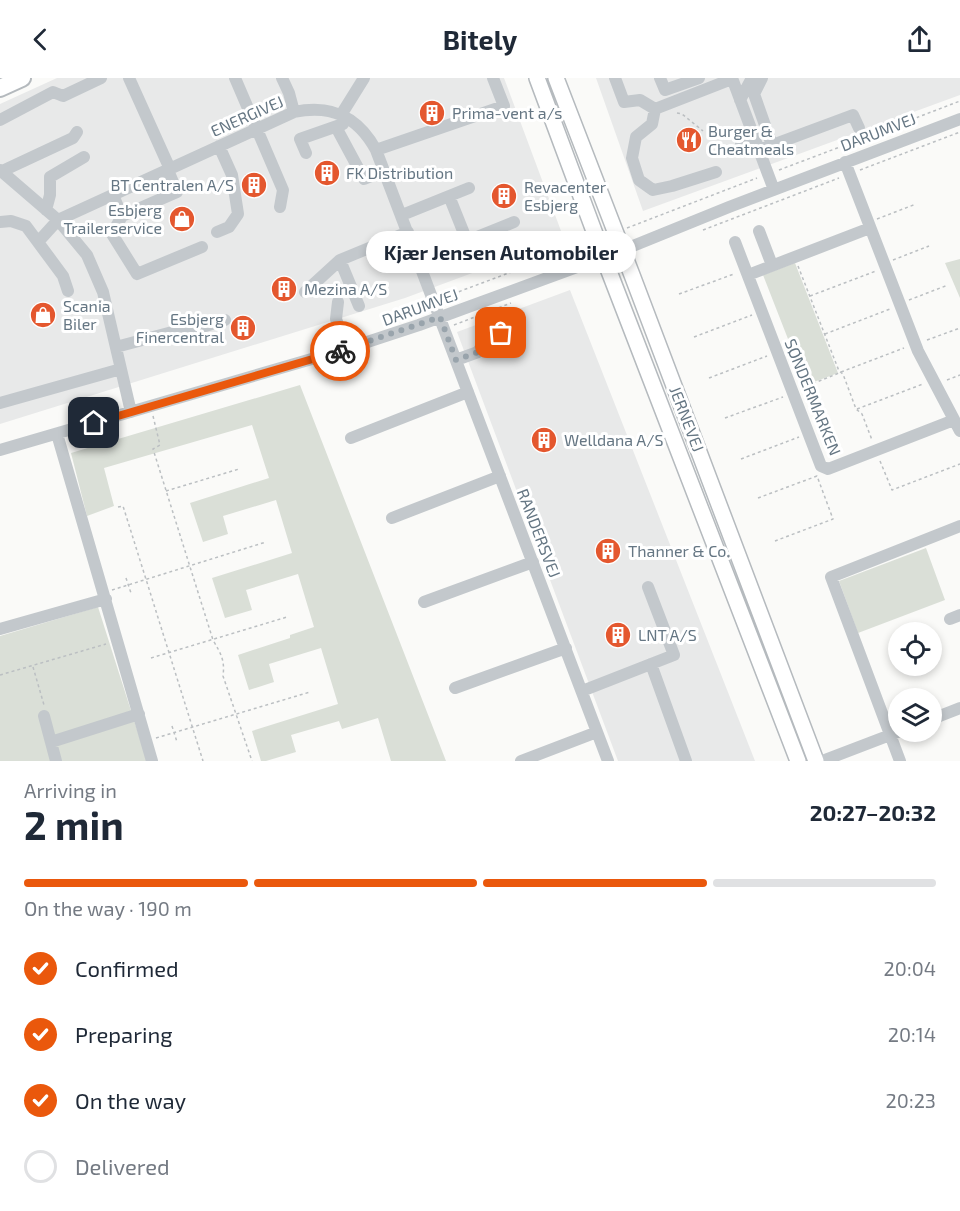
<!DOCTYPE html>
<meta charset="utf-8">
<style>
:root{--surface:#fff;--page:#f2f2f3;--text:#1f2937;--muted:#747a83;--line:#e0e1e3;--accent:#ea580c}
body{margin:0;font-family:"Exo 2",sans-serif;background:var(--page);color:var(--text);height:100vh;display:flex;flex-direction:column;font-size:22px;white-space:nowrap}
*{box-sizing:border-box;margin:0}
p{font-size:20px;color:var(--muted)}
.icon{flex:none;width:33px;height:33px;fill:none;stroke:currentColor;stroke-width:2;stroke-linecap:round;stroke-linejoin:round}
.map{position:relative;height:683px;overflow:hidden}
.sheet{display:flex;flex-direction:column;background:var(--surface);flex:1}
.sheet>*{flex:none}
.buttons{position:absolute;left:888px;top:544px;display:grid;gap:12px}
.buttons a{display:grid;place-items:center;width:54px;height:54px;border-radius:50%;background:var(--surface);box-shadow:0 3px 9px #0003;font-size:30px}
.pin{position:absolute;display:grid;place-items:center;width:51px;height:51px;color:#fff;margin:-26px;border-radius:12px;box-shadow:0 3px 9px #0006}
.courier{position:absolute;display:grid;place-items:center;width:60px;height:60px;margin:-30px;border:4px solid #ea580c;border-radius:50%;background:#fff;color:#222;box-shadow:0 2px 8px #0007}
.bubble{position:absolute;height:42px;border-radius:21px;background:var(--surface);box-shadow:0 3px 9px #0003;font-size:20px;font-weight:700;line-height:42px;text-align:center}
.headline em{font-style:normal;font-weight:700}
.headline div{display:flex;flex-direction:column-reverse}
.headline{display:flex;align-items:center;justify-content:space-between;height:102px;padding:0 24px}
h1{font-size:39px;font-weight:700;line-height:45px}
.bar{display:grid;grid-template-columns:repeat(4,1fr);gap:9px 6px;align-content:center;height:72px;padding:0 24px}
.bar i{height:8px;border-radius:4px;background:var(--line)}
.bar .current{background:var(--accent)}
.bar p{grid-column:span 4}
ol{padding:0 24px;list-style:none}
li{display:flex;align-items:center;gap:18px;height:66px}
li p{margin-inline-start:auto}
li .icon{padding:6px;border-radius:50%;background:var(--accent);color:#fff;stroke-width:4}
li:last-child{color:var(--muted)}
li i{width:33px;height:33px;border:3px solid var(--line);border-radius:50%}
header{display:flex;justify-content:space-between;align-items:center;height:78px;padding:0 24px;background:var(--surface);font-size:27px;font-weight:700}
.map>svg:first-child{display:block}
</style>
<header><svg class="icon" aria-label="back" viewBox="0 0 24 24"><path d="M15 5l-7 7 7 7"/></svg>Bitely<svg class="icon" aria-label="share" viewBox="0 0 24 24"><path d="M12 15V3M7 8l5-5 5 5M5 13v7h14v-7"/></svg></header>
<div class="map">
<svg width="960" height="683" viewBox="0 0 960 683">
<rect width="100%" height="100%" fill="#fafaf8"/>
<!-- built -->
<path fill="#e8e9e9" d="M57,0H504L564,161L405,220L0,346V26Z
M596,0H960V17L643,133Z
M570,212L755,683H618L457,254Z"/>
<!-- green -->
<path fill="#dadfd7" d="M960,181V220L945,185Z
M795,185L838,295L806,307L763,197Z
M300,307L446,683H391L378,640L342,651L339,643L291,657L296,674L266,683H261L252,653L338,626L321,570L269,586L274,604L249,612L238,577L290,560V557L314,549L298,496L246,512L252,532L225,540L212,500L292,475L276,422L223,438L228,456L203,464L190,425L269,400L252,347L104,390L114,428L87,438L71,375Z
M926,470L945,522L858,555L839,503Z
M98,529L147,683H0V558Z"/>
<g fill="none" stroke-linecap="round" stroke-linejoin="round">
<!-- major casing -->
<g stroke="#b5babe" stroke-width="18">
<path id="major" d="M537,0L607,188L798,683
M556,0L632,197L816,683"/>
</g>
<!-- highway casing -->
<g stroke="#b4b9bd" stroke-width="20">
<path id="highway" d="M0,10L22,0"/>
</g>
<!-- path -->
<path stroke="#bbbfc2" stroke-width="1.5" stroke-dasharray="3 3" stroke-linecap="butt" d="M677,35L682,36L703,53
M866,59L960,23
M779,92L861,61
M860,92L960,54
M877,141L916,126
M627,150L757,100
M703,152L839,100
M893,182L929,168
M798,188L839,293L843,296L856,331L862,336L872,362
M679,216L734,196
M810,218L876,193
M442,220L586,166
M909,222L948,207
M454,247L511,225
M825,256L890,231
M694,259L752,237
M927,262L960,250
M841,294L904,270
M709,300L767,278
M947,302L960,297
M802,310L839,295
M857,331L923,306
M153,338L160,367L153,371L213,562C221,576 225,582 223,598L252,683
M725,340L783,319
M741,381L799,359
M880,383L892,412L960,386
M166,413L239,391
M758,420L817,398L833,441L775,463
M118,429L123,428L203,683
M126,500L131,515
M112,512L266,464
M151,580L287,539
M33,589L44,627
M0,597L106,566
M172,648L177,664
M156,660L310,614"/>
<!-- minor -->
<path stroke="#c3c8cc" stroke-width="12" d="M129,0L170,91
M235,0L283,112L280,129
M282,0L289,15L294,34
M615,0L624,24L640,22L655,31L652,46L636,59L632,80L639,102L653,112L672,108L716,94
M660,0L665,12L699,0
M732,0L774,112
M762,0L754,16L772,67
M740,22L752,0
M655,31L732,1
M341,37L364,0
M0,42L53,14L63,18L101,0
M336,49L364,101L384,93
M741,66L755,61
M376,72L504,28L493,0
M759,72L853,37L859,50
M306,75L300,61L343,46
M845,84L918,273L960,353
M0,92L58,142L87,177L103,214L131,334
M0,94L73,60L77,54
M113,117L122,138L177,114L168,92
M449,118L467,163L514,144
M46,132L50,117V99L84,79
M402,137L469,110
M122,138L112,156L137,196L202,169
M0,144L11,143L26,148L63,198L68,213
M759,153L772,187
M217,154L229,149L238,136L232,97L219,68
M38,164L58,142L294,34C332,26 358,39 376,72L608,683
M735,164L821,388L828,391L954,342
M748,197L870,150
M305,214L340,182
M338,224L336,241L346,271
M359,228L340,182L408,154
M116,269L191,249H202L225,242
M456,282L478,274L485,262L501,255
M0,325L121,291
M57,356L152,683
M351,360L468,314
M0,372L346,271L419,247L623,172L729,129L960,41
M392,440L500,398
M424,524L533,484
M950,541L960,537
M0,551L106,521
M651,586L686,683
M455,610L566,570
M582,613L674,577L648,509
M44,638L56,683
M932,641L960,630
M51,664L139,636
M521,683L597,654
M822,683L898,654
M900,683L831,499L960,448"/>
<!-- major -->
<use href="#major" stroke="#fff" stroke-width="15"/>
<!-- highway -->
<use href="#highway" stroke="#fff" stroke-width="16"/>
</g>
<g fill="none" stroke-linecap="round" stroke-linejoin="round">
<!-- done -->
<path stroke="#99a4ac" stroke-width="6" stroke-dasharray="0 10.8" d="M340,273L440,239L456,282L478,274L484,262L501,255"/>
<!-- route -->
<path stroke="#ea580c" stroke-width="8" d="M94,345L340,273"/>
</g>
<!-- icons -->
<defs>
<g id="building-disc" transform="scale(1.35)"><circle r="9.5" fill="#e4572e" stroke="#fff"/><path d="M-4-6H4V6H1V3H-1V6H-4ZM-2.5-4.3h1.7v1.8h-1.7ZM.8-4.3h1.7v1.8H.8ZM-2.5-1h1.7V.8h-1.7ZM.8-1h1.7V.8H.8Z" fill="#fff"/></g>
<g id="restaurant-disc" transform="scale(1.35)"><circle r="9.5" fill="#e4572e" stroke="#fff"/><path d="M-5-6h1v4h1v-4h1v4h1v-4h1v5L-1.5 .5V6h-2V.5L-5-1ZM5-6V6H3V1.5H1.5Q1.5-4 5-6Z" fill="#fff"/></g>
<g id="shop-disc" transform="scale(1.35)"><circle r="9.5" fill="#e4572e" stroke="#fff"/><path d="M-5-2.5h2.3a2.7 3.5 0 0 1 5.4 0H5L5.5 6h-11ZM-1.5-2.5h3a1.5 2.3 0 0 0-3 0Z" fill="#fff"/></g>
</defs>
<g fill-rule="evenodd">
<use href="#building-disc" x="432" y="35"/>
<use href="#restaurant-disc" x="689" y="62"/>
<use href="#building-disc" x="327" y="95"/>
<use href="#building-disc" x="254" y="107"/>
<use href="#building-disc" x="504" y="118"/>
<use href="#shop-disc" x="182" y="141"/>
<use href="#building-disc" x="284" y="211"/>
<use href="#shop-disc" x="43" y="237"/>
<use href="#building-disc" x="243" y="250"/>
<use href="#building-disc" x="544" y="362"/>
<use href="#building-disc" x="608" y="473"/>
<use href="#building-disc" x="618" y="557"/>
</g>
<g text-anchor="middle" stroke-width="6" stroke-linejoin="round" paint-order="stroke">
<!-- poi labels -->
<g font-size="16" fill="#657683" stroke="#fff" text-anchor="start">
<text x="452" y="41">Prima-vent a/s</text>
<text x="708" y="59">Burger &amp;<tspan x="708" dy="18">Cheatmeals</tspan></text>
<text x="346" y="101">FK Distribution</text>
<text x="234" y="113" text-anchor="end">BT Centralen A/S</text>
<text x="524" y="115">Revacenter<tspan x="524" dy="18">Esbjerg</tspan></text>
<text x="162" y="138" text-anchor="end">Esbjerg<tspan x="162" dy="18">Trailerservice</tspan></text>
<text x="304" y="217">Mezina A/S</text>
<text x="63" y="234">Scania<tspan x="63" dy="18">Biler</tspan></text>
<text x="224" y="247" text-anchor="end">Esbjerg<tspan x="224" dy="18">Finercentral</tspan></text>
<text x="564" y="368">Welldana A/S</text>
<text x="628" y="479">Thanner &amp; Co.</text>
<text x="638" y="563">LNT A/S</text>
</g>
<!-- street labels -->
<g font-size="16" fill="#657683" stroke="#fff">
<text transform="translate(247 38) rotate(-24)" y="6">ENERGIVEJ</text>
<text transform="translate(878 54) rotate(-21)" y="6">DARUMVEJ</text>
<text transform="translate(420 229) rotate(-20)" y="6">DARUMVEJ</text>
<text transform="translate(813 319) rotate(68)" y="6">SØNDERMARKEN</text>
<text transform="translate(687 341) rotate(69)" y="6">JERNEVEJ</text>
<text transform="translate(539 455) rotate(69)" y="6">RANDERSVEJ</text>
</g>
</g>
</svg>
<div class="buttons">
<a><svg class="icon" aria-label="locate" viewBox="0 0 24 24"><circle cx="12" cy="12" r="6"/><path d="M12 2v4M12 18v4M2 12h4M18 12h4"/></svg></a>
<a><svg class="icon" aria-label="layers" viewBox="0 0 24 24"><path d="M12 4l9 5-9 5-9-5zM3 14l9 5 9-5"/></svg></a>
</div>
<div class="pin" style="left:501px;top:255px;background:#ea580c"><svg class="icon" aria-label="bag" viewBox="0 0 24 24"><path d="M5 8h14l-1 12H6zM9 8a3 3 0 0 1 6 0"/></svg></div>
<div class="pin" style="left:94px;top:345px;background:#1f2937"><svg class="icon" aria-label="home" viewBox="0 0 24 24"><path d="M3 11l9-7 9 7M6 9v11h12V9"/></svg></div>
<div class="courier" style="left:340px;top:273px"><svg class="icon" aria-label="bike" viewBox="0 0 24 24"><circle cx="6" cy="16" r="4"/><circle cx="18" cy="16" r="4"/><path d="M6 16l4-8h5l3 8M10 8l3 8H6M13 5h3"/></svg></div>
<div class="bubble" style="left:366px;top:153px;width:270px">Kjær Jensen Automobiler</div>
</div>
<section class="sheet">
<div class="headline"><div><h1>2 min</h1><p>Arriving in</p></div><em>20:27–20:32</em></div>
<div class="bar"><i class="current"></i><i class="current"></i><i class="current"></i><i></i><p>On the way · 190 m</p></div>
<ol>
<li><svg class="icon" aria-label="check" viewBox="0 0 24 24"><path d="M5 12l5 5 9-10"/></svg>Confirmed<p>20:04</p></li>
<li><svg class="icon" aria-label="check" viewBox="0 0 24 24"><path d="M5 12l5 5 9-10"/></svg>Preparing<p>20:14</p></li>
<li><svg class="icon" aria-label="check" viewBox="0 0 24 24"><path d="M5 12l5 5 9-10"/></svg>On the way<p>20:23</p></li>
<li><i></i>Delivered</li>
</ol>
</section>
